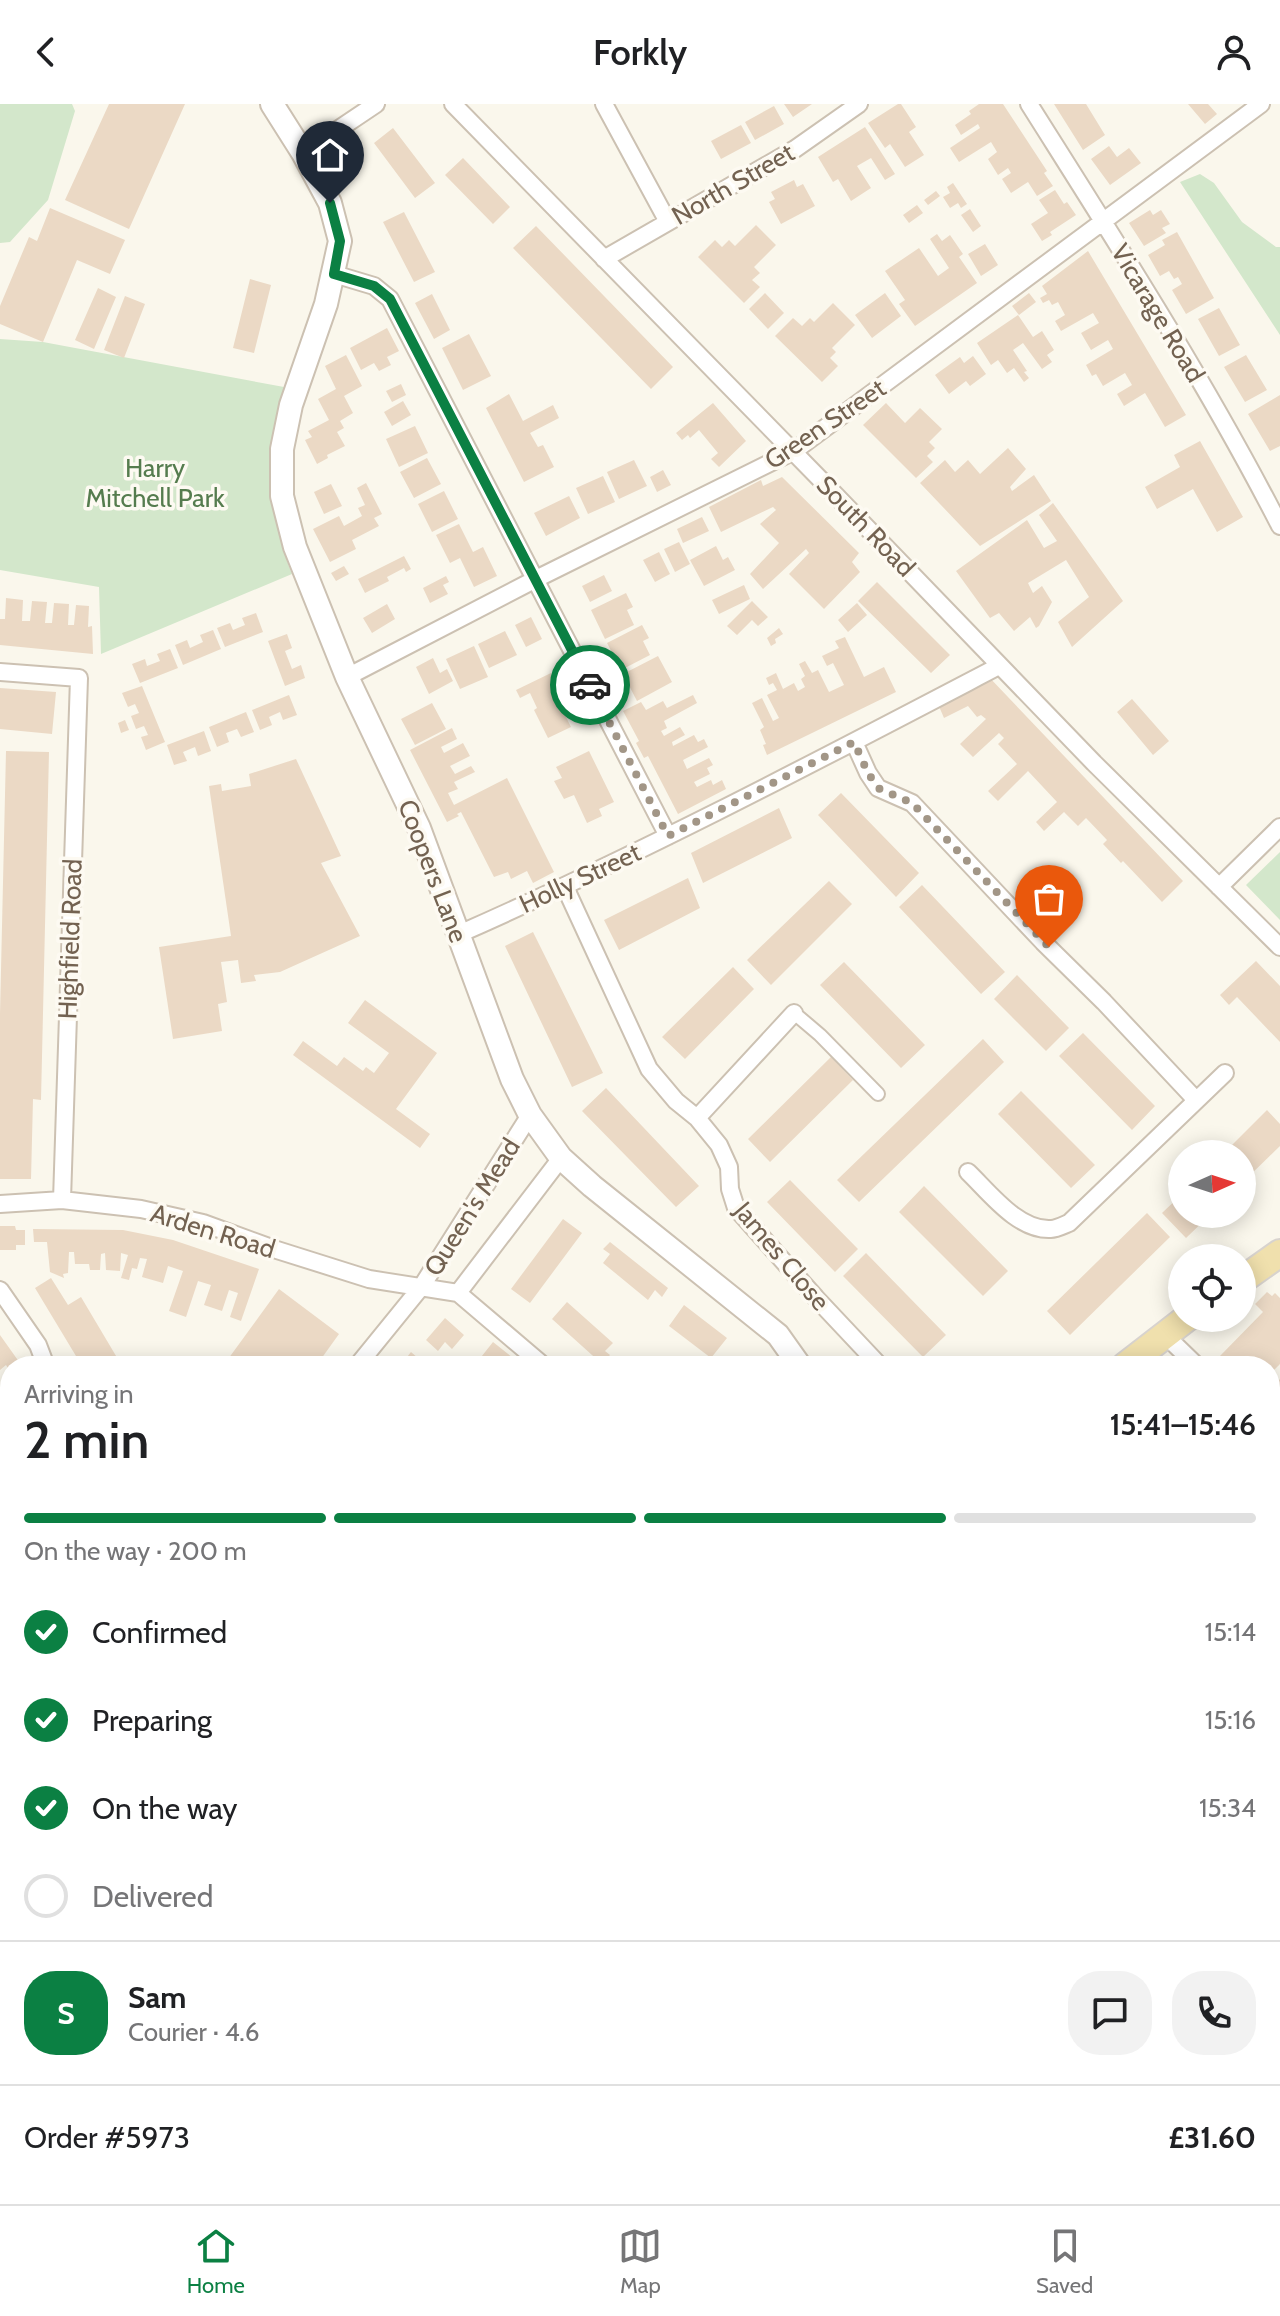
<!DOCTYPE html>
<meta charset="utf-8">
<style>
:root{--surface:#fff;--page:#f2f2f2;--text:#202124;--muted:#757577;--line:#e0e0e0;--accent:#0b8043}
body{margin:0;font-family:Cabin,sans-serif;background:var(--page);color:var(--text);height:100vh;display:flex;flex-direction:column;font-size:30px;white-space:nowrap}
*{box-sizing:border-box;margin:0}
p{font-size:26px;color:var(--muted)}
.icon{flex:none;width:44px;height:44px;fill:none;stroke:currentColor;stroke-width:2;stroke-linecap:round;stroke-linejoin:round}
.map{position:relative;flex:1;overflow:hidden}
.drawer{position:absolute;left:0px;top:1252px;width:1280px;height:848px;display:flex;flex-direction:column;background:var(--surface);border-radius:32px 32px 0 0;box-shadow:0 4px 20px #0003}
.drawer>*{flex:none}
.needle{width:52px;rotate:87deg}
.buttons{position:absolute;left:1168px;top:1036px;display:grid;gap:16px}
.buttons a{display:grid;place-items:center;width:88px;height:88px;border-radius:50%;background:var(--surface);box-shadow:0 4px 20px #0003;font-size:40px}
.pin{position:absolute;display:grid;place-items:center;width:68px;height:68px;color:#fff;margin:-82px -34px;border-radius:50% 50% 50% 0;rotate:-45deg;box-shadow:0 0 8px #0007}
.pin .icon{rotate:45deg}
.courier{position:absolute;display:grid;place-items:center;width:80px;height:80px;margin:-40px;border:6px solid #0b8043;border-radius:50%;background:#fff;color:#222;box-shadow:0 2px 10px #0007}
.headline em{font-style:normal;font-weight:600}
.headline div{display:flex;flex-direction:column-reverse}
.headline{display:flex;align-items:center;justify-content:space-between;height:136px;padding:0 24px}
h1{font-size:52px;font-weight:600;line-height:60px}
.bar{display:grid;grid-template-columns:repeat(4,1fr);gap:12px 8px;align-content:center;height:96px;padding:0 24px}
.bar i{height:10px;border-radius:6px;background:var(--line)}
.bar .active{background:var(--accent)}
.bar p{grid-column:span 4}
.line{display:flex;align-items:center;gap:20px;padding:0 24px;border-top:2px solid var(--line)}
.line div{flex:1}
.round{display:grid;place-items:center;flex:none;width:84px;height:84px;border-radius:32px;background:var(--page)}
ol{padding:0 24px;list-style:none}
li{display:flex;align-items:center;gap:24px;height:88px}
li p{margin-inline-start:auto}
li .icon{padding:8px;border-radius:50%;background:var(--accent);color:#fff;stroke-width:4}
li:last-child{color:var(--muted)}
li i{width:44px;height:44px;border:4px solid var(--line);border-radius:50%}
header{display:flex;justify-content:space-between;align-items:center;height:104px;padding:0 24px;background:var(--surface);font-size:36px;font-weight:600}
.tab-bar{display:flex;justify-content:space-around;align-items:center;height:112px;border-top:2px solid var(--line);background:var(--surface);font-size:22px;color:var(--muted)}
.tab-bar a{display:grid;justify-items:center;gap:4px}
.tab-bar .active{color:var(--accent)}
.map>svg:first-child{display:block}
</style>
<header><svg class="icon" aria-label="back" viewBox="0 0 24 24"><path d="M15 5l-7 7 7 7"/></svg>Forkly<svg class="icon" aria-label="person" viewBox="0 0 24 24"><circle cx="12" cy="8" r="4"/><path d="M4 21q1-7 8-7t8 7"/></svg></header>
<div class="map">
<svg width="1280" height="2100" viewBox="0 0 1280 2100">
<rect width="100%" height="100%" fill="#faf7ec"/>
<!-- green -->
<path fill="#d3e7cb" d="M0,0H72L75,7L48,96L10,138L0,139Z
M1200,70L1214,79L1242,118L1276,143H1280V231L1180,78Z
M0,235L43,238L284,283C273,348 266,407 292,470L101,550L99,483L0,466Z
M1280,748V816L1246,781Z
M10,1633V2090H786L780,2100H0V1638Z"/>
<!-- water -->
<path fill="#c2d9e2" stroke="#a9c7d3" stroke-width="2" d="M671,2090H728L721,2100H684Z"/>
<!-- building -->
<path fill="#ebd9c5" d="M109,0H185L129,125L65,96Z
M784,0H812L793,13Z
M898,0H901L916,23L909,28L924,51L905,63L890,40L885,44L868,19Z
M979,0H1003L1047,67L1044,69L1053,82L1037,92L1028,78L1011,89L1002,75L1011,69L1008,64L998,71L988,55L997,48L991,38L959,58L950,44L980,24L978,20L961,31L955,21L971,10L969,7Z
M1054,0H1086L1105,31L1083,46Z
M1188,0H1208L1217,10L1205,20Z
M774,2L784,20L755,36L745,18Z
M741,21L751,39L721,55L711,37Z
M865,23L895,70L885,76L871,54L857,62L871,84L851,97L838,75L833,78L818,53Z
M393,24L435,79L415,94L374,39Z
M1109,42L1117,53L1129,44L1141,59L1110,81L1091,55Z
M463,54L510,103L493,120L445,71Z
M794,76L797,83L803,80L815,102L781,120L769,98L775,95L771,88Z
M953,79L967,100L961,104L958,99L950,104L943,93L950,89L947,83Z
M1055,86L1064,100L1067,98L1076,111L1050,128L1052,131L1042,137L1031,120L1048,109L1039,96Z
M936,87L940,92L928,101L924,96Z
M917,101L923,109L909,119L903,111Z
M50,104L125,136L110,170L77,156L43,238L0,220V202L29,133L37,137Z
M970,105L981,122L973,128L961,111Z
M1150,106L1153,111L1161,106L1170,120L1162,124L1166,129L1144,142L1129,119Z
M404,108L435,168L414,178L383,118Z
M756,121L776,141L754,163L760,169L752,176L760,183L744,199L698,153L715,136L722,143L729,136L735,142Z
M536,122L673,263L651,285L513,144Z
M1177,128L1214,194L1186,210L1172,186L1182,180L1178,173L1174,175L1169,167L1160,172L1148,151L1165,141L1162,136Z
M937,130L942,137L950,131L963,150L959,153L977,179L915,222L899,200L905,196L885,167L919,144L938,172L949,164L930,135Z
M985,140L998,161L981,172L968,150Z
M1088,147L1186,311L1165,323L1145,289L1124,302L1117,290L1132,281L1125,269L1103,282L1096,270L1092,272L1086,261L1113,245L1108,236L1091,246L1081,229L1099,219L1093,209L1061,227L1055,217L1065,211L1058,198L1052,201L1049,196L1043,199L1040,194L1047,190L1042,182Z
M250,175L271,181L254,249L233,244Z
M98,184L116,193L94,245L75,236Z
M765,189L784,209L768,225L749,205Z
M885,189L901,212L872,234L855,211Z
M1029,189L1036,198L1019,211L1012,202Z
M432,190L450,226L434,235L415,199Z
M125,192L145,200L124,254L104,246Z
M833,199L855,221L832,244L836,248L830,254L838,262L822,278L775,232L793,214L802,222L810,214L814,218Z
M1219,204L1240,241L1219,252L1198,215Z
M1018,211L1033,233L1042,227L1054,246L1047,251L1052,258L1042,265L1023,239L1013,246L1027,267L1024,268L1029,274L1024,278L1014,264L1007,269L998,256L991,261L977,239Z
M387,224L399,247L387,253L391,261L379,267L374,259L361,266L350,244Z
M469,230L491,272L463,286L442,244Z
M346,251L362,282L344,292L353,309L340,317L344,324L337,328L345,342L327,351L328,354L317,360L305,336L312,333L308,327L329,316L318,295L336,285L325,262Z
M1246,251L1267,286L1245,298L1224,263Z
M973,252L986,270L970,282L966,277L949,290L935,271L960,253L964,259Z
M401,280L406,291L392,298L386,287Z
M509,290L523,317L553,301L559,314L530,329L538,343L543,341L554,363L524,378L486,304Z
M1280,291V342L1270,347L1248,310Z
M403,297L411,311L392,322L384,308Z
M713,299L746,337L719,363L711,355L718,349L699,326L690,334L688,331L682,336L676,329Z
M886,299L905,319L920,304L942,325L929,338L935,344L927,352L933,358L916,374L863,321Z
M415,322L428,349L399,363L386,335Z
M1200,337L1243,413L1217,428L1193,385L1157,405L1145,383L1180,363L1174,351Z
M1008,344L1026,365L1010,383L1012,387L1034,371L1051,397L980,442L920,379L945,356L955,368L968,356L980,370Z
M427,354L441,380L414,394L400,368Z
M634,356L647,382L619,395L607,368Z
M663,366L671,381L657,388L650,373Z
M603,372L615,398L588,410L576,384Z
M782,373L859,449L852,458L860,468L824,505L789,470L809,449L806,445L763,485L750,470L779,439L760,420L776,406L773,403L721,428L709,403L761,376L763,382Z
M366,379L382,410L374,414L379,422L352,436L356,445L330,458L313,425L339,412L344,422L362,412L358,404L365,401L357,384Z
M331,380L342,402L324,410L314,388Z
M444,387L458,415L432,428L418,400Z
M569,392L580,414L546,432L534,409Z
M1053,399L1123,497L1072,543L1058,518L1089,493L1066,456L1028,479L1033,489L1042,482L1052,498L1039,522L1036,524L1030,513L1014,527L999,509L990,514L956,467L1027,416L1044,444L1057,437L1039,411Z
M702,413L709,427L683,439L677,425Z
M459,420L473,448L483,443L497,472L474,483L460,454L450,459L436,431Z
M679,438L690,460L675,468L664,445Z
M716,442L723,456L728,453L735,466L704,482L690,456Z
M659,448L670,470L655,478L643,456Z
M404,452L411,465L406,468L404,464L387,473L389,477L365,489L358,475Z
M344,462L349,470L336,477L331,469Z
M604,471L612,487L590,498L582,482Z
M446,472L449,478L443,481L448,490L430,499L423,484Z
M877,478L950,551L931,569L858,497Z
M744,481L750,495L719,510L712,496Z
M626,489L633,503L627,506L634,521L605,535L591,506Z
M6,494L23,496L22,517H30L32,497L47,498L45,519H52L54,499L69,500L68,521H74L76,501L89,502L88,523L92,522L93,550L0,541V515H5Z
M752,497L768,513L758,522L752,516L737,531L727,522Z
M857,499L867,511L848,528L838,516Z
M387,500L395,515L372,529L363,514Z
M256,509L263,528L225,543L217,524L230,519L233,526L245,521L242,514Z
M531,513L542,535L526,543L515,521Z
M642,521L649,534L643,537L650,551L621,566L607,539Z
M779,524L783,530L775,535L776,539L771,542L767,534Z
M213,526L221,545L183,561L175,541L187,536L190,544L203,538L200,531Z
M505,527L517,551L489,564L478,540Z
M287,530L292,544L285,547L292,565L301,561L305,574L285,582L268,537Z
M845,533L864,573L884,563L896,588L767,651L763,641L766,640L760,626L764,623L752,599L762,594L773,617L779,614L767,591L777,586L773,579L769,581L766,574L776,569L783,585L794,579L798,587L805,583L801,575L805,572L799,560L805,557L812,569L818,566L829,588L844,581L833,559L827,562L822,552L839,544L835,537Z
M474,542L488,573L460,585L446,555Z
M170,545L178,564L140,579L132,560L145,555L147,562L160,557L157,550Z
M658,552L672,578L637,597L623,570Z
M433,554L440,569L447,565L453,577L429,590L416,563Z
M551,569L560,593L557,595L571,623L548,634L534,606L537,604L530,589L520,594L516,586Z
M988,572L1183,777L1162,798L1123,757L1121,759L1103,740L1107,736L1086,714L1078,722L1064,708L1044,727L1036,718L1057,698L1028,667L998,697L988,687L1017,660L998,640L1004,634L999,629L973,653L960,640L986,615L981,611L977,613L968,602L944,614L938,600Z
M142,582L165,638L146,646L141,633L148,631L144,622L136,625L131,612L139,609L135,600L128,603L122,589Z
M0,584L56,588L52,630L0,625Z
M289,591L297,611L283,616L280,608L269,613L272,621L260,626L252,606Z
M693,591L697,599L664,617L667,624L661,627L664,632L680,623L685,631L672,638L673,642L694,631L698,638L704,635L708,643L683,656L687,665L709,654L713,661L707,664L710,670L694,678L697,683L711,676L713,681L722,676L726,685L678,710L648,652L644,654L636,639L639,637L623,607L641,598L646,606L663,597L667,604Z
M1132,595L1169,637L1153,651L1117,608Z
M432,599L446,625L415,641L401,615Z
M246,608L254,628L241,633L237,625L226,629L229,638L217,643L209,623Z
M125,616L129,626L121,629L118,619Z
M452,624L457,635L441,643L444,649L463,639L470,652L450,662L455,670L471,662L475,668L454,678L458,685L448,689L454,701L507,674L554,768L533,779L527,767L511,775L508,768L494,773L461,708L457,710L459,712L447,718L410,646Z
M204,627L211,647L198,652L195,643L183,648L187,657L174,661L167,641Z
M6,647L49,648L41,996L33,995L31,1075H0V910Z
M589,647L614,698L599,705L602,712L587,719L574,691L564,695L554,677L562,674L556,663Z
M296,655L341,752L321,759L360,832L280,868L254,871L256,877L241,879L238,856L221,858L227,898L218,900L222,927L173,935L159,843L231,832L209,682L221,680L222,687L251,682L249,670Z
M841,689L919,769L896,793L818,711Z
M779,704L792,734L703,779L691,749Z
M688,774L700,804L619,846L604,816Z
M829,777L852,800L771,881L747,856Z
M922,781L1005,868L981,890L899,803Z
M533,828L603,969L572,983L505,842Z
M1256,857L1280,882V938L1237,893L1229,901L1220,891Z
M844,858L925,941L901,964L820,881Z
M733,863L754,885L685,955L662,933Z
M1017,871L1069,924L1046,947L994,895Z
M365,896L437,949L396,1005L430,1030L420,1044L293,951L303,937L337,962L344,953L363,967L366,963L374,969L389,949L348,919Z
M1083,929L1155,1002L1132,1026L1059,952Z
M983,935L1004,958L859,1098L837,1076Z
M831,953L853,976L770,1058L748,1035Z
M606,984L699,1082L676,1103L582,1007Z
M1021,987L1095,1061L1071,1084L998,1010Z
M1267,1006L1280,1020V1042L1242,1079V1050H1223Z
M790,1076L858,1145L835,1168L767,1098Z
M924,1082L1008,1167L983,1192L899,1108Z
M1182,1090V1110H1211L1186,1134L1162,1109Z
M1147,1109L1170,1133L1070,1231L1047,1207Z
M563,1115L582,1129L530,1199L511,1185Z
M0,1122H15L16,1126H25V1141H16V1146H0Z
M33,1125L123,1126L173,1136L259,1165L241,1217L230,1213L238,1189L229,1186L222,1207L204,1201L211,1181L198,1177L186,1213L169,1207L183,1167L168,1162L163,1179L142,1173L147,1155L140,1154L137,1165L132,1164L129,1176L121,1174L128,1151L121,1149L120,1167L106,1166L105,1149L101,1150L100,1166H90L89,1160H75L74,1148H69L68,1169L63,1170L64,1174L50,1168L47,1138H34Z
M610,1138L668,1184L662,1193L655,1186L648,1196L603,1159L610,1150L603,1145Z
M866,1149L946,1231L923,1253L843,1172Z
M51,1174L68,1201L81,1193L122,1262H82L35,1184Z
M279,1185L339,1230L316,1262H223Z
M1267,1188L1272,1192L1275,1189L1280,1194V1260L1270,1270V1262H1229L1220,1252L1263,1208L1255,1200Z
M567,1198L613,1239L605,1247L610,1251L602,1260L552,1215Z
M684,1201L727,1234L711,1254L669,1222Z
M445,1214L464,1231L452,1245L445,1238L438,1247L426,1236Z
M0,1231L22,1262H10V1267L6,1261L0,1266Z
M493,1238L523,1262H474Z
M411,1248L427,1262H400Z
M1280,1275V1300L1270,1310V1285Z
M0,1323L10,1324V1372L4,1371L7,1349L0,1348Z
M1278,1390L1280,1392V1430L1270,1419V1398Z
M0,1399L6,1400L1,1423H0Z
M0,1463L10,1464V1488L0,1487Z
M0,1530L10,1531V1560L0,1566Z
M1271,1578L1280,1580V1598L1270,1595Z
M1270,1622L1280,1624V1660L1270,1657Z
M0,1649L10,1663V1669L0,1676Z
M1270,1740L1280,1743V1771L1270,1769Z
M1270,1893L1280,1895V1934L1270,1931Z
M1277,2034L1280,2037V2057L1270,2050V2045Z
M1270,2085L1280,2091V2100H1240L1225,2090H1270Z
M915,2090H934L943,2097L941,2100H907Z
M1120,2090H1138L1149,2096L1147,2100H1114Z"/>
<g fill="none" stroke-linecap="round" stroke-linejoin="round">
<!-- pedestrian casing -->
<g stroke="#ccc1b2" stroke-width="16">
<path id="pedestrian" d="M794,909L820,931L878,990"/>
</g>
<!-- minor casing -->
<g stroke="#ccc1b2" stroke-width="20">
<path id="minor" d="M453,0L819,374L1094,659L1280,843
M604,0L668,118
M1029,0C1116,138 1205,276 1280,422
M303,49L376,0
M604,155L795,45L859,0
M334,170L374,182L390,195L668,732
M0,568L79,574L62,1096
M347,573L536,475L794,347L1261,0
M854,638L868,669L878,684L912,699L1043,838L1104,898L1196,996
M565,783L649,965L676,997L697,1014L719,1041L729,1063L730,1085L736,1104L816,1194L880,1262
M1219,783L1280,723
M459,830C643,749 821,655 999,562
M697,1014L794,909
M968,1068C989,1088 1018,1127 1051,1125C1056,1125 1064,1121 1069,1119L1225,969
M0,1100L62,1096L141,1105L203,1119L277,1146L369,1175L458,1189L544,1262
M0,1186L38,1241L46,1262
M458,1189L561,1054
M1164,1230L1197,1262
M357,1262L422,1182L530,1011
M0,1298L10,1299
M1270,1332L1280,1342
M0,1511L10,1512
M1270,1695L1280,1698
M1003,2090L1019,2100
M1075,2100L1083,2090"/>
</g>
<!-- tertiary casing -->
<g stroke="#ccc1b2" stroke-width="26">
<path id="tertiary" d="M272,0L303,49L330,99L340,137L326,200L291,301L282,345V392L295,443L347,573L419,724L512,975L530,1011L561,1054L592,1082L778,1231L800,1262
M1270,2010L1280,2011"/>
</g>
<!-- primary casing -->
<g stroke="#d8d3ce" stroke-width="30">
<path id="primary" d="M1242,1176L1280,1149
M1125,1262L1187,1214
M0,1596L10,1591
M0,1618L10,1612"/>
</g>
<!-- pedestrian -->
<use href="#pedestrian" stroke="#fff" stroke-width="12"/>
<!-- minor -->
<use href="#minor" stroke="#fff" stroke-width="16"/>
<!-- tertiary -->
<use href="#tertiary" stroke="#fff" stroke-width="22"/>
<!-- primary -->
<use href="#primary" stroke="#f0e0ad" stroke-width="26"/>
</g>
<g fill="none" stroke-linecap="round" stroke-linejoin="round">
<!-- done -->
<path stroke="#a29687" stroke-width="8" stroke-dasharray="0 14.4" d="M590,581L668,732L854,638L868,669L878,684L912,699L1049,843"/>
<!-- route -->
<path stroke="#0b8043" stroke-width="10" d="M330,99L340,137L334,170L374,182L390,195L590,581"/>
</g>
<g text-anchor="middle" stroke-width="7" stroke-linejoin="round" paint-order="stroke">
<!-- street labels -->
<g font-size="26" fill="#736251" stroke="#fdfaf2">
<text transform="translate(733 80) rotate(-30)" y="9">North Street</text>
<text transform="translate(1158 209) rotate(59)" y="9">Vicarage Road</text>
<text transform="translate(825 320) rotate(-34)" y="9">Green Street</text>
<text transform="translate(866 422) rotate(46)" y="9">South Road</text>
<text transform="translate(433 767) rotate(69)" y="9">Coopers Lane</text>
<text transform="translate(580 774) rotate(-25)" y="9">Holly Street</text>
<text transform="translate(70 835) rotate(-88)" y="9">Highfield Road</text>
<text transform="translate(472 1103) rotate(-58)" y="9">Queen's Mead</text>
<text transform="translate(213 1127) rotate(17)" y="9">Arden Road</text>
<text transform="translate(782 1152) rotate(50)" y="9">James Close</text>
</g>
<!-- park labels -->
<g font-size="26" fill="#557c4e" stroke="#fdfaf2">
<text x="155" y="373">Harry<tspan x="155" dy="30">Mitchell Park</tspan></text>
</g>
</g>
</svg>
<div class="buttons">
<a><svg class="needle" viewBox="-14 -14 28 28"><path d="M0-13l5 13h-10z" fill="#e53935"/><path d="M0 13l5-13h-10z" fill="#757577"/></svg></a>
<a><svg class="icon" aria-label="locate" viewBox="0 0 24 24"><circle cx="12" cy="12" r="6"/><path d="M12 2v4M12 18v4M2 12h4M18 12h4"/></svg></a>
</div>
<div class="pin" style="left:1049px;top:843px;background:#ea580c"><svg class="icon" aria-label="bag" viewBox="0 0 24 24"><path d="M5 8h14l-1 12H6zM9 8a3 3 0 0 1 6 0"/></svg></div>
<div class="pin" style="left:330px;top:99px;background:#1f2937"><svg class="icon" aria-label="home" viewBox="0 0 24 24"><path d="M3 11l9-7 9 7M6 9v11h12V9"/></svg></div>
<div class="courier" style="left:590px;top:581px"><svg class="icon" aria-label="car" viewBox="0 0 24 24"><path d="M5 17H2v-5l4-1 3-4h7l3 4 3 1v5h-3M9 17h6M6 11h13"/><circle cx="7" cy="17" r="2"/><circle cx="17" cy="17" r="2"/></svg></div>
<section class="drawer">
<div class="headline"><div><h1>2 min</h1><p>Arriving in</p></div><em>15:41–15:46</em></div>
<div class="bar"><i class="active"></i><i class="active"></i><i class="active"></i><i></i><p>On the way · 200 m</p></div>
<ol>
<li><svg class="icon" aria-label="check" viewBox="0 0 24 24"><path d="M5 12l5 5 9-10"/></svg>Confirmed<p>15:14</p></li>
<li><svg class="icon" aria-label="check" viewBox="0 0 24 24"><path d="M5 12l5 5 9-10"/></svg>Preparing<p>15:16</p></li>
<li><svg class="icon" aria-label="check" viewBox="0 0 24 24"><path d="M5 12l5 5 9-10"/></svg>On the way<p>15:34</p></li>
<li><i></i>Delivered</li>
</ol>
<div class="line" style="height:144px"><b class="round" style="background:var(--accent);color:#fff">S</b><div><b>Sam</b><p>Courier · 4.6</p></div><a class="round"><svg class="icon" aria-label="chat" viewBox="0 0 24 24"><path d="M4 5h16v11H9l-5 4z"/></svg></a><a class="round"><svg class="icon" aria-label="phone" viewBox="0 0 24 24"><path d="M5 4h4l2 5-3 2q2 4 5 5l2-3 5 2v4C11 20 4 13 5 4z"/></svg></a></div>
<div class="line" style="height:104px"><div>Order #5973</div><b>£31.60</b></div>
</section>
</div>
<nav class="tab-bar">
<a class="active"><svg class="icon" aria-label="home" viewBox="0 0 24 24"><path d="M3 11l9-7 9 7M6 9v11h12V9"/></svg>Home</a>
<a><svg class="icon" aria-label="map" viewBox="0 0 24 24"><path d="M3 6l6-2 6 2 6-2v14l-6 2-6-2-6 2zM9 4v14M15 6v14"/></svg>Map</a>
<a><svg class="icon" aria-label="saved" viewBox="0 0 24 24"><path d="M7 4h10v16l-5-4-5 4z"/></svg>Saved</a>
</nav>
